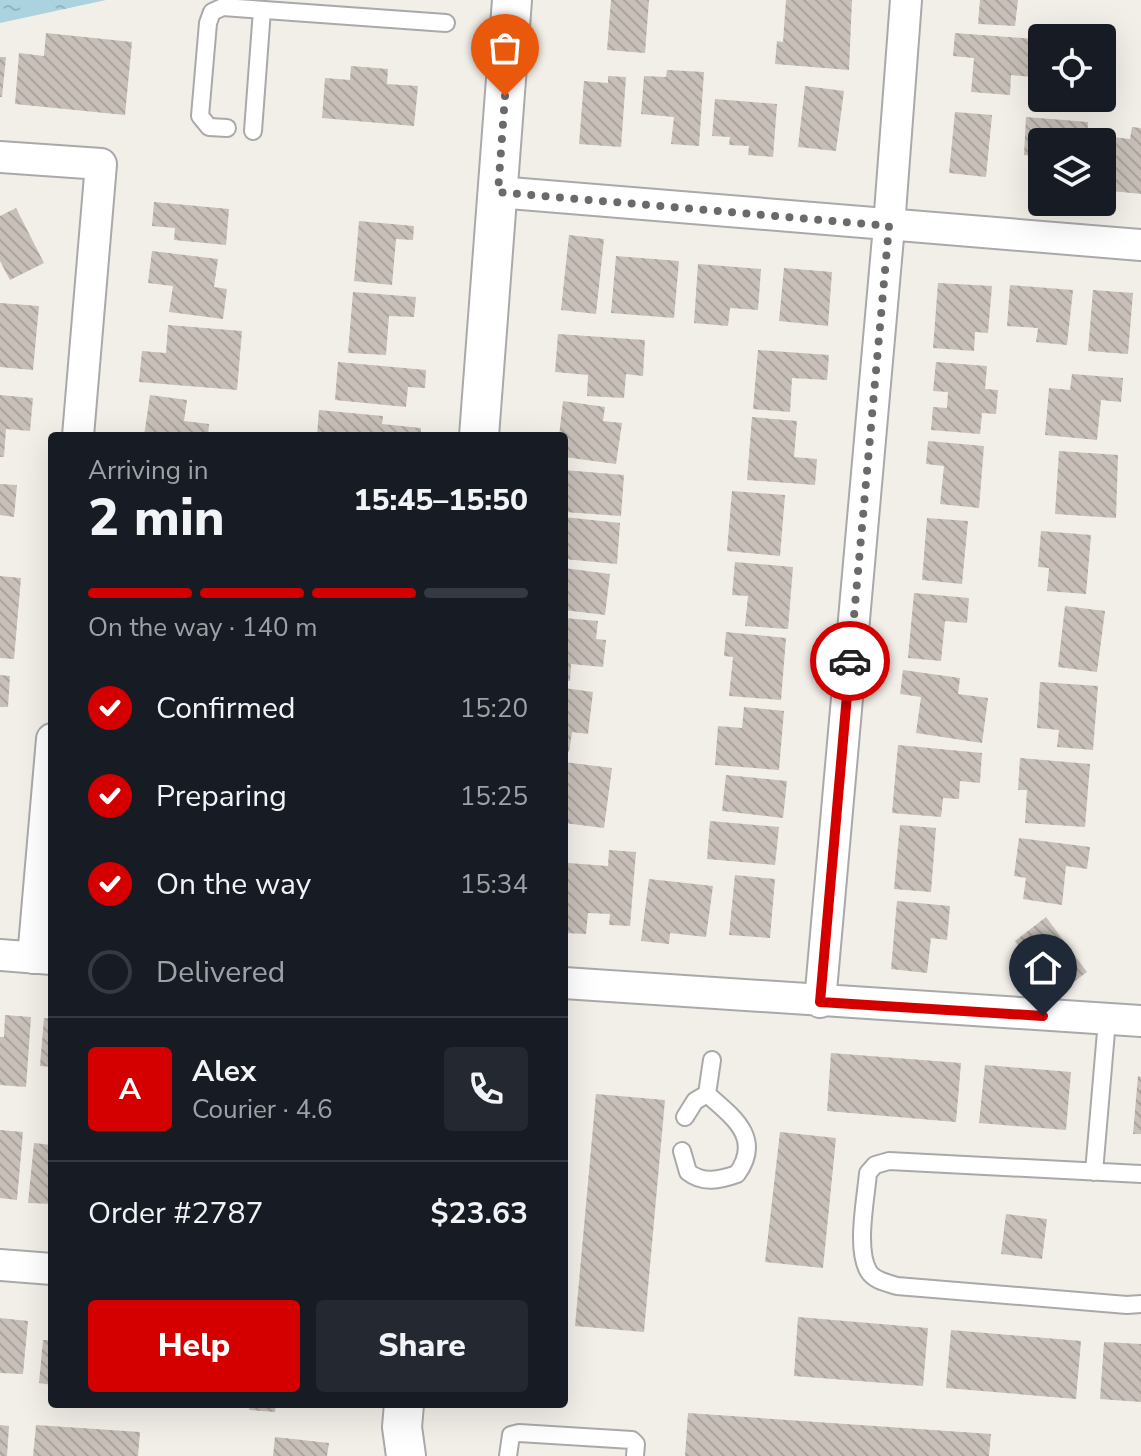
<!DOCTYPE html>
<meta charset="utf-8">
<style>
:root{--surface:#171b24;--page:#242831;--text:#f1f3f6;--muted:#9ea1a6;--line:#363941;--accent:#d40000}
body{margin:0;font-family:"Nunito Sans",sans-serif;background:var(--page);color:var(--text);height:100vh;display:flex;flex-direction:column;font-size:30px;white-space:nowrap}
*{box-sizing:border-box;margin:0}
p{font-size:26px;color:var(--muted)}
.icon{flex:none;width:44px;height:44px;fill:none;stroke:currentColor;stroke-width:2;stroke-linecap:round;stroke-linejoin:round}
.map{position:relative;flex:1;overflow:hidden}
.details{position:absolute;left:48px;top:432px;width:520px;height:976px;display:flex;flex-direction:column;background:var(--surface);border-radius:8px;box-shadow:0 8px 32px #0002}
.details>*{flex:none}
.tools{position:absolute;left:1028px;top:24px;display:grid;gap:16px}
.tools a{display:grid;place-items:center;width:88px;height:88px;border-radius:8px;background:var(--surface);box-shadow:0 8px 32px #0002;font-size:40px}
.pin{position:absolute;display:grid;place-items:center;width:68px;height:68px;color:#fff;margin:-82px -34px;border-radius:50% 50% 50% 0;rotate:-45deg;box-shadow:0 0 8px #0007}
.pin .icon{rotate:45deg}
.courier{position:absolute;display:grid;place-items:center;width:80px;height:80px;margin:-40px;border:6px solid #d40000;border-radius:50%;background:#fff;color:#222;box-shadow:0 2px 10px #0007}
.overview em{font-style:normal;font-weight:800}
.overview div{display:flex;flex-direction:column-reverse}
.overview{display:flex;align-items:center;justify-content:space-between;height:136px;padding:0 40px}
h1{font-size:52px;font-weight:800;line-height:60px}
.bar{display:grid;grid-template-columns:repeat(4,1fr);gap:12px 8px;align-content:center;height:96px;padding:0 40px}
.bar i{height:10px;border-radius:6px;background:var(--line)}
.bar .on{background:var(--accent)}
.bar p{grid-column:span 4}
.line{display:flex;align-items:center;gap:20px;padding:0 40px;border-top:2px solid var(--line)}
.line div{flex:1}
.round{display:grid;place-items:center;flex:none;width:84px;height:84px;border-radius:8px;background:var(--page)}
ol{padding:0 40px;list-style:none}
li{display:flex;align-items:center;gap:24px;height:88px}
li p{margin-inline-start:auto}
li .icon{padding:8px;border-radius:50%;background:var(--accent);color:#fff;stroke-width:4}
li:last-child{color:var(--muted)}
li i{width:44px;height:44px;border:4px solid var(--line);border-radius:50%}
.cta{display:flex;gap:16px;margin-top:auto;padding:16px 40px}
.cta a{flex:1;height:92px;border-radius:8px;background:var(--accent);color:#fff;font-size:32px;font-weight:800;line-height:92px;text-align:center}
.cta a+a{background:var(--page);color:var(--text)}
.map>svg:first-child{display:block}
</style>
<div class="map">
<svg width="1141" height="1456" viewBox="0 0 1141 1456">
<defs>
<pattern id="water-ripples" width="26" height="14" patternUnits="userSpaceOnUse" patternTransform="scale(2)"><rect width="26" height="14" fill="#aad3df"/><path d="M2 4q2-2 4 0t4 0M15 11q2-2 4 0t4 0" fill="none" stroke="#92b5bf"/></pattern>
<pattern id="building-back-hatch" width="6" height="6" patternUnits="userSpaceOnUse" patternTransform="scale(2)"><rect width="6" height="6" fill="#c7bfb8"/><path d="M-1 5l2 2M0 0l6 6M5-1l2 2" fill="none" stroke="#aba49e"/></pattern>
</defs>
<rect width="100%" height="100%" fill="#f2efe9"/>
<!-- water -->
<path fill="url(#water-ripples)" d="M0,0H106L0,23Z"/>
<!-- building -->
<path fill="url(#building-back-hatch)" d="M611,0H649L645,53L607,50Z
M786,0H852L849,70L775,64L777,41L783,42Z
M980,0H1018L1015,26L978,24Z
M46,33L132,42L125,115L15,104L19,53L44,56Z
M955,33L1035,39L1033,77L1011,75L1010,95L971,92L974,58L953,56Z
M0,57H6L2,97H0Z
M351,66L388,69L387,84L418,86L414,126L322,118L325,78L350,80Z
M667,70L704,72L699,146L671,144L674,117L641,114L644,76L666,77Z
M608,76L626,77L621,147L579,144L584,81L608,83Z
M805,86L844,91L836,151L798,147Z
M715,99L777,104L773,157L748,155L749,146L729,145L730,137L712,136Z
M955,112L992,115L986,177L949,173Z
M1026,117L1088,122L1087,142H1042V157L1024,155Z
M1132,127L1141,128V194L1102,190L1104,136L1130,139Z
M154,202L229,209L226,245L174,240L175,228L152,226Z
M16,208L44,263L10,280L0,261V216Z
M359,221L414,226L413,240L396,239L392,285L354,281Z
M569,235L604,239L596,314L561,310Z
M152,251L218,259L214,287L227,289L223,319L169,312L173,286L148,283Z
M616,256L679,261L674,318L611,313Z
M698,264L761,269L758,310L730,308L728,326L694,323Z
M784,268L832,272L828,326L779,321Z
M938,283L992,286L988,333L975,332L974,351L933,348Z
M1010,285L1073,290L1067,345L1036,342L1038,328L1007,326Z
M1093,290L1133,293L1128,354L1088,351Z
M353,292L416,297L414,317L389,316L386,355L348,353Z
M0,303L39,306L33,370L0,367Z
M168,325L242,331L237,390L139,382L142,351L166,353Z
M558,334L645,340L643,376L626,374L624,398L587,396L588,375L555,372Z
M758,350L829,355L827,380L792,378L790,412L753,409Z
M338,362L426,370L425,388L408,387L406,407L335,400Z
M936,362L987,366L985,389L998,390L996,414L982,413L980,434L931,430L933,407L947,408L948,392L933,391Z
M1072,374L1123,378L1121,402L1101,400L1097,440L1045,435L1049,388L1070,390Z
M0,395L33,398L30,431L6,429L4,457H0Z
M150,395L187,400L184,421L209,424L208,436H144Z
M563,401L605,407L603,421L622,423L616,464L564,457V436H559Z
M319,410L383,416L382,424L421,428V436H317Z
M752,417L797,421L794,457L817,459L815,485L747,480Z
M928,441L984,446L979,508L940,504L944,466L926,464Z
M1059,451L1118,455L1116,518L1055,514Z
M564,470L624,475L621,516L564,512Z
M0,484L17,485L14,517L0,515Z
M732,491L785,495L780,556L727,551Z
M564,517L620,523L617,564L564,559Z
M927,518L968,521L962,584L922,580Z
M1041,531L1091,535L1086,594L1047,591L1049,568L1038,567Z
M735,562L793,567L788,629L745,626L748,596L732,595Z
M564,568L610,574L605,615L564,610Z
M0,576L21,578L14,659L0,658Z
M914,593L969,598L967,623L945,621L941,661L908,658Z
M1065,606L1105,611L1097,672L1058,667Z
M564,618L598,621L596,639L606,640L603,667L571,664L570,681L564,680Z
M726,632L786,638L781,700L729,696L733,657L724,656Z
M903,670L960,678L958,694L988,698L982,743L916,733L921,697L900,694Z
M0,675L10,676L8,707H0Z
M1040,682L1098,686L1093,750L1057,747L1059,730L1037,728Z
M564,688L593,692L588,734L572,732L569,752L564,751Z
M744,707L784,711L779,770L715,765L718,726L742,728Z
M898,745L982,753L980,783L960,781L959,799L943,798L941,817L892,813Z
M1020,758L1090,764L1085,827L1025,823L1027,790H1018Z
M564,762L612,768L604,828L564,823Z
M726,775L787,781L783,818L722,811Z
M710,821L779,827L775,865L707,859Z
M900,825L936,828L931,892L894,889Z
M1019,838L1090,847L1087,869L1066,866L1062,905L1023,899L1026,878L1014,876Z
M609,850L636,852L630,926L609,925L610,914L588,913L586,934L564,933L568,863L608,866Z
M735,875L775,879L770,938L729,935Z
M649,879L713,886L706,937L670,933L669,944L641,941Z
M897,901L950,906L947,940L931,938L927,973L891,969Z
M1046,917L1087,972L1056,995L1015,941Z
M5,1015L31,1017L26,1087L0,1085V1037H4Z
M44,1018L52,1019V1067L40,1066Z
M831,1053L961,1063L956,1122L827,1111Z
M985,1065L1071,1072L1066,1130L979,1123Z
M1138,1076L1141,1077V1134H1133Z
M596,1094L665,1100L644,1332L575,1326Z
M0,1130L23,1132L17,1200L0,1198Z
M780,1132L836,1138L823,1268L765,1262Z
M34,1143L52,1145V1204L28,1203Z
M1006,1214L1047,1219L1042,1259L1001,1254Z
M798,1317L928,1328L923,1386L794,1376Z
M0,1318L28,1321L23,1374L0,1373Z
M951,1330L1081,1341L1076,1399L946,1388Z
M43,1340H52V1385L39,1383Z
M1104,1342L1141,1344V1402L1100,1399Z
M250,1404H276L275,1412L249,1410Z
M688,1413L991,1434L989,1456H685Z
M0,1425L9,1426L7,1456H0Z
M36,1425L140,1432L138,1456H33Z
M275,1437L329,1443L327,1456H273Z"/>
<g fill="none" stroke-linecap="round" stroke-linejoin="round">
<!-- service casing -->
<g stroke="#a9a9a9" stroke-width="20">
<path id="service" d="M227,128L209,127L200,116L208,23L212,12L223,7L446,23
M253,131L262,10
M707,1094L712,1060
M682,1151L688,1172C703,1184 720,1180 737,1174C763,1138 733,1117 707,1094L695,1101L685,1117
M1094,1172L1107,1020
M1141,1174L889,1161L875,1165L868,1173C866,1198 855,1250 869,1272C875,1281 888,1283 897,1286L1127,1305L1141,1304
M508,1456L511,1435L519,1433L632,1440L636,1444L635,1456"/>
</g>
<!-- minor casing -->
<g stroke="#a9a9a9" stroke-width="34">
<path id="minor" d="M0,157L101,164L78,436
M498,192L1141,245
M0,955L52,959
M33,958L52,739
M564,983L1141,1021
M820,1002L889,226L906,0
M0,1265L52,1269"/>
</g>
<!-- tertiary casing -->
<g stroke="#a9a9a9" stroke-width="42">
<path id="tertiary" d="M479,436L512,0
M404,1404L402,1427L406,1456"/>
</g>
<!-- service -->
<use href="#service" stroke="#fff" stroke-width="16"/>
<!-- minor -->
<use href="#minor" stroke="#fff" stroke-width="30"/>
<!-- tertiary -->
<use href="#tertiary" stroke="#fff" stroke-width="38"/>
</g>
<g fill="none" stroke-linecap="round" stroke-linejoin="round">
<!-- done -->
<path stroke="#6b6a68" stroke-width="8" stroke-dasharray="0 14.4" d="M505,96L498,192L889,226L850,661"/>
<!-- route -->
<path stroke="#d40000" stroke-width="10" d="M850,661L820,1002L1043,1016"/>
</g>
</svg>
<div class="tools">
<a><svg class="icon" aria-label="locate" viewBox="0 0 24 24"><circle cx="12" cy="12" r="6"/><path d="M12 2v4M12 18v4M2 12h4M18 12h4"/></svg></a>
<a><svg class="icon" aria-label="layers" viewBox="0 0 24 24"><path d="M12 4l9 5-9 5-9-5zM3 14l9 5 9-5"/></svg></a>
</div>
<div class="pin" style="left:505px;top:96px;background:#ea580c"><svg class="icon" aria-label="bag" viewBox="0 0 24 24"><path d="M5 8h14l-1 12H6zM9 8a3 3 0 0 1 6 0"/></svg></div>
<div class="pin" style="left:1043px;top:1016px;background:#1f2937"><svg class="icon" aria-label="home" viewBox="0 0 24 24"><path d="M3 11l9-7 9 7M6 9v11h12V9"/></svg></div>
<div class="courier" style="left:850px;top:661px"><svg class="icon" aria-label="car" viewBox="0 0 24 24"><path d="M5 17H2v-5l4-1 3-4h7l3 4 3 1v5h-3M9 17h6M6 11h13"/><circle cx="7" cy="17" r="2"/><circle cx="17" cy="17" r="2"/></svg></div>
<section class="details">
<div class="overview"><div><h1>2 min</h1><p>Arriving in</p></div><em>15:45–15:50</em></div>
<div class="bar"><i class="on"></i><i class="on"></i><i class="on"></i><i></i><p>On the way · 140 m</p></div>
<ol>
<li><svg class="icon" aria-label="check" viewBox="0 0 24 24"><path d="M5 12l5 5 9-10"/></svg>Confirmed<p>15:20</p></li>
<li><svg class="icon" aria-label="check" viewBox="0 0 24 24"><path d="M5 12l5 5 9-10"/></svg>Preparing<p>15:25</p></li>
<li><svg class="icon" aria-label="check" viewBox="0 0 24 24"><path d="M5 12l5 5 9-10"/></svg>On the way<p>15:34</p></li>
<li><i></i>Delivered</li>
</ol>
<div class="line" style="height:144px"><b class="round" style="background:var(--accent);color:#fff">A</b><div><b>Alex</b><p>Courier · 4.6</p></div><a class="round"><svg class="icon" aria-label="phone" viewBox="0 0 24 24"><path d="M5 4h4l2 5-3 2q2 4 5 5l2-3 5 2v4C11 20 4 13 5 4z"/></svg></a></div>
<div class="line" style="height:104px"><div>Order #2787</div><b>$23.63</b></div>
<div class="cta"><a>Help</a><a>Share</a></div>
</section>
</div>
